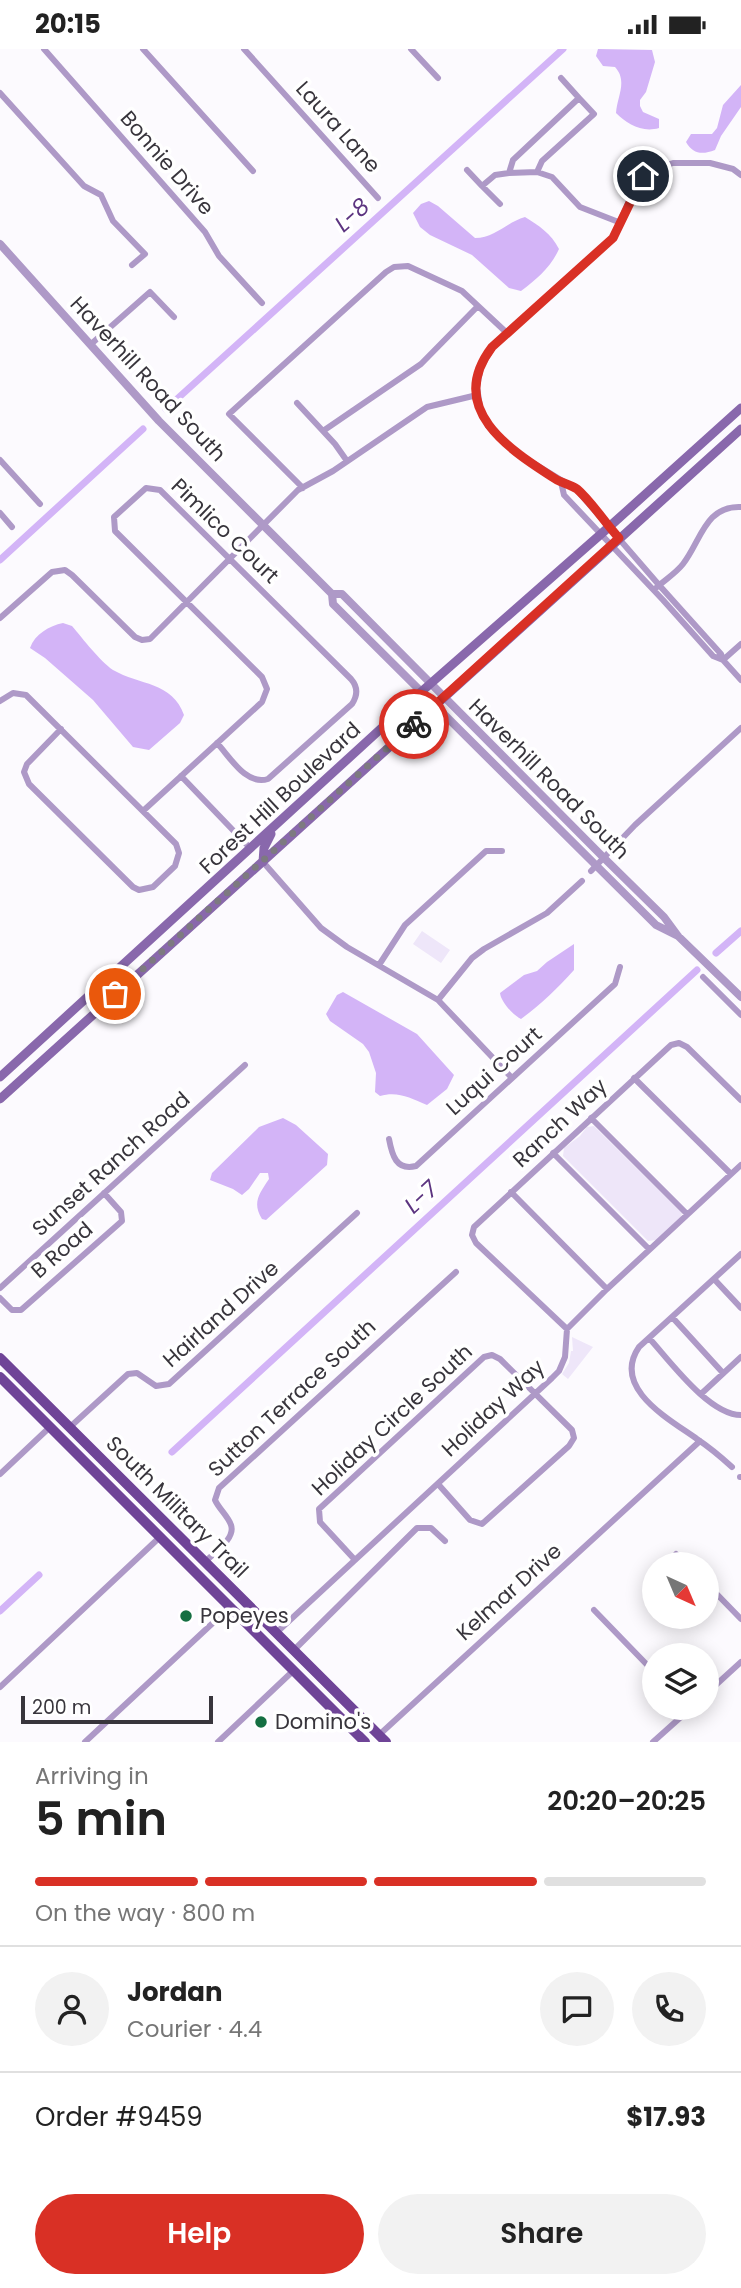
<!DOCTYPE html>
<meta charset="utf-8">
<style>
:root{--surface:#fff;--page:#f2f2f2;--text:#222;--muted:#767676;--line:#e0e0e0;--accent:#d93025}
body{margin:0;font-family:Poppins,sans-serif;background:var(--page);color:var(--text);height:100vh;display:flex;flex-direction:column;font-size:26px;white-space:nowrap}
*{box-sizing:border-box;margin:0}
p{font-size:23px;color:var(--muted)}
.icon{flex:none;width:38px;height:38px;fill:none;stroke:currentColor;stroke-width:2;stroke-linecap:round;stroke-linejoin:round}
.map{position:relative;height:1693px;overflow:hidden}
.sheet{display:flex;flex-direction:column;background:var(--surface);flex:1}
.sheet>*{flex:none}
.needle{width:46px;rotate:136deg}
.controls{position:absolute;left:642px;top:1503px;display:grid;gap:14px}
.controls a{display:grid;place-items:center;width:77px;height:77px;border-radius:50%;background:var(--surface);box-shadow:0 4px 18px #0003;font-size:35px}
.scale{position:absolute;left:21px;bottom:18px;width:192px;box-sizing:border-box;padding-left:7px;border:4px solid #38353c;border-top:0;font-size:19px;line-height:24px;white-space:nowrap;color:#38353c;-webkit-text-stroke:5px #fff;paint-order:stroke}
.pin{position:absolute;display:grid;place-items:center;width:60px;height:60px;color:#fff;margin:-30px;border:4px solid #fff;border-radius:50%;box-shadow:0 2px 7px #0007}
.courier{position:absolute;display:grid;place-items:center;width:70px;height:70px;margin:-35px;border:5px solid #d93025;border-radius:50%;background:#fff;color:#222;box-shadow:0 2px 9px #0007}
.head em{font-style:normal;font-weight:600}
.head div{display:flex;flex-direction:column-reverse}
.head{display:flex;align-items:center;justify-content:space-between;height:119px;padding:0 35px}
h1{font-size:46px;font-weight:600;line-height:52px}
.bar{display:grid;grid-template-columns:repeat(4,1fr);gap:10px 7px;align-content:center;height:84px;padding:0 35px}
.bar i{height:9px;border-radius:5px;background:var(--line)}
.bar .selected{background:var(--accent)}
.bar p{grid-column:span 4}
.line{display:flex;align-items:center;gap:18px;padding:0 35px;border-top:2px solid var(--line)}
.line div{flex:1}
.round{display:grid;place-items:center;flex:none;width:74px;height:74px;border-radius:37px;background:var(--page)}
.action{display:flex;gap:14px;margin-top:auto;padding:14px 35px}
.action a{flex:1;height:80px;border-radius:42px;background:var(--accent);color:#fff;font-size:28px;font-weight:600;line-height:80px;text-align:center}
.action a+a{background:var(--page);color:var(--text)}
.status{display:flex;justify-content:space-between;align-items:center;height:49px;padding:0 35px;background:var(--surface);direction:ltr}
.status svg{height:19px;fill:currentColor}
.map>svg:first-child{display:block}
</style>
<div class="status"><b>20:15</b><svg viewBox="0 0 49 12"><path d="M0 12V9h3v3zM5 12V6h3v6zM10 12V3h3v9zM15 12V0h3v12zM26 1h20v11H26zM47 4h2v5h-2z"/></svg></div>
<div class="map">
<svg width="741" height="1693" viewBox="0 0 741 1693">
<rect width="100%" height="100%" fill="#fcfafe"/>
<!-- green -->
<path fill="#eee6f9" d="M422,882L450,901L441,914L413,895Z
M594,1077L682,1164L681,1168L656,1191L648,1192L563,1107L564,1099L580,1087L587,1078Z
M572,1288L593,1298L568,1330L562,1325L569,1314L571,1302H573Z"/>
<!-- water -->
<path fill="#d3b4f7" d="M598,0L652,1L655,13L646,43L640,51V57L643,63L659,70V79C642,84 627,75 616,64C617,48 628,32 615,18L603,17L596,7Z
M741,36V58L721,87L715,101C702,106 693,105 686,93L691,85H712L717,79L723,56Z
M429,152L438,157L475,189C495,189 507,173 525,168C539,177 551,184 559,200C551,218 537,230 521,242L509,239L472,206L430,186L420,178L413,164L421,155Z
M63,574L72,577C83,590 100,612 113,621C139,636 173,633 184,666L180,674L149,701L133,698L93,651L45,609L30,599C35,585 49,577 63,574Z
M574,895V921C558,939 540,956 521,970C513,966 501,953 500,944L524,926L537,922L547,913Z
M343,943L417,985L454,1026L447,1040L427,1056C410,1049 398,1042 380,1047L375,1043L376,1024L369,1003L363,995L330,972L326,965L337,946Z
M283,1069L296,1076L328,1105L327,1116L266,1171L262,1170C252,1154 259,1145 269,1130L268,1124H260L249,1140L242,1146L233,1140L210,1131L212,1124L259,1078Z"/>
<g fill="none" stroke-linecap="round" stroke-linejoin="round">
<!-- canal -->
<path stroke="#d3b4f7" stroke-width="7" d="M166,360L563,0
M0,511L143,380
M716,904L741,882
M172,1403L697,921
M0,1562L39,1526"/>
<!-- minor -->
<path stroke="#ae99c7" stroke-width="6" d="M44,0L205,183L219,207L262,254
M143,0L253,122
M244,0L378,149
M411,0L438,29
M561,29L579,49
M0,44L84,137L101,146L113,172L145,205L132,216
M467,121L482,137L495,126L509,124
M537,123L542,112L594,65L579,49L513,111L509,124L537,123L552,128L580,158L621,174
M741,126L733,120L710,114H673L652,121L643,127L635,138L613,189L493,298L481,318L477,338L480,358L488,377L500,390L525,409L576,440L659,536L721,605L723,611L741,631
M482,137L500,155
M90,296L150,243L174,268
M297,354L335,395L347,412
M323,382L421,315L478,257
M0,411L40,455
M561,433L564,446L663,551L713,607L723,611
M303,439L229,365L386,223L394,218L408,217L462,242L507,284
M0,464L12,478
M657,538C666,530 676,524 683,515C701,492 705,457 740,458
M0,569L52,523L65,521L72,526L135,588L142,591L150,590L298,441L333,422L427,358L477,346
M723,611L741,595
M0,652L13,644L26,646L176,795L179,804L175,817L153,838L139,841L133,838L29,735L24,723L27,715L61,680
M181,727L251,800
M143,762L262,653L267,640L262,628L115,482L114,468L146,439L160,441L351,630C358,638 358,646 352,655L268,730C246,737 230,708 217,694
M263,813L321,879L347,898L438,951L512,1029
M591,822L635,776L741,679
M379,916L405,876L486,802H502
M703,928L741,966
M438,951L472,909L484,900L547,864L582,832
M634,1029L731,1125
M591,1069L687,1165
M389,1090C392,1106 396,1122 416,1117L615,935L620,918
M553,1104L649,1200
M511,1143L607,1240
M714,1230L741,1259
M0,1239L245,1016
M0,1249L12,1261H21L122,1172L121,1163L104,1144
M672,1268L723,1324
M567,1280L476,1194L472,1186L474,1178L671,996L679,994L687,998L741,1051
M649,1289C670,1312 709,1366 741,1366
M701,1345L741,1308
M70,1378L128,1325L137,1324L156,1337L169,1335L357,1164
M732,1418C721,1408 709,1398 697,1390C669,1370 611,1339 639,1298L741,1205
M0,1425L50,1378
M740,1428H741
M676,1505L687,1516
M355,1511L320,1473L319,1460L484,1308L492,1306L500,1310L572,1381L574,1389L569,1397L482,1475L470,1471L438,1435
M205,1513C213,1504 236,1490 231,1476C228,1467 219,1460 215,1451L219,1439L456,1223
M707,1535L741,1570
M594,1561L654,1623
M276,1584L552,1329L559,1322L565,1308L567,1280L607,1240L741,1116
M293,1602L417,1479H431L445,1492
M0,1638L160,1488
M707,1644L741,1613
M379,1686L700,1392
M85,1693L230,1558
M218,1693L293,1622
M653,1693L691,1659"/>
<!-- tertiary -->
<path stroke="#ae99c7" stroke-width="8" d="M0,195L159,372L332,545L333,555L656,876L678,887
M332,545H342L604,809L664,868L678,887L741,948"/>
<!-- secondary -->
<path stroke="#8968ac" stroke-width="9" d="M263,813L264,799L271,785
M0,1028L421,643L609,478L741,359
M0,1050L741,380"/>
<!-- primary -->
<path stroke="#6f4497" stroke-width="10" d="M0,1309L386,1693
M0,1328L365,1693"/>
</g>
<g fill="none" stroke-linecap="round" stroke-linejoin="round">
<!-- done -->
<path stroke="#7d7a80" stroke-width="7" stroke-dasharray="0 12.6" d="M115,945L414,675"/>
<!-- route -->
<path stroke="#d93025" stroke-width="9" d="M414,675L619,489C606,475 591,452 577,440C571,436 563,434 557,431C510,401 445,360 492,298L613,189L643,127"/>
</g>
<!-- markers -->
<g fill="#156f42" stroke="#fff" stroke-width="2.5">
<circle cx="186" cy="1567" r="7"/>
<circle cx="261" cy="1673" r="7"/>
</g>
<g text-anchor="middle" stroke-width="7" stroke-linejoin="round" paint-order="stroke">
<!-- street labels -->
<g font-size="21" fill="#38353c" stroke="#fff">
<text transform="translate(338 78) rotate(48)" y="7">Laura Lane</text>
<text transform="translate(167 114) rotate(49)" y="7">Bonnie Drive</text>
<text transform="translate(148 330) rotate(47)" y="7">Haverhill Road South</text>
<text transform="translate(225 482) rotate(44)" y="7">Pimlico Court</text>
<text transform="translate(549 730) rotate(45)" y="7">Haverhill Road South</text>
<text transform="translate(280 749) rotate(-43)" y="7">Forest Hill Boulevard</text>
<text transform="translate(494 1022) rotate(-42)" y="7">Luqui Court</text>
<text transform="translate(560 1074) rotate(-43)" y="7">Ranch Way</text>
<text transform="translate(111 1115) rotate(-42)" y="7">Sunset Ranch Road</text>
<text transform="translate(62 1201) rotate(-41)" y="7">B Road</text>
<text transform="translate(221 1265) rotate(-42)" y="7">Hairland Drive</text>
<text transform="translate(292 1349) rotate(-43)" y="7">Sutton Terrace South</text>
<text transform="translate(493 1359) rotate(-43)" y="7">Holiday Way</text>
<text transform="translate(392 1371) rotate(-43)" y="7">Holiday Circle South</text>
<text transform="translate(177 1458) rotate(45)" y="7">South Military Trail</text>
<text transform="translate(509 1543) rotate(-42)" y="7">Kelmar Drive</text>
</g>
<!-- poi labels -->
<g font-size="21" fill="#38353c" stroke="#fff" text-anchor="start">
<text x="200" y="1574">Popeyes</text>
<text x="275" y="1680">Domino's</text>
</g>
<!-- water labels -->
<g font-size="23" font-style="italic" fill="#5c3480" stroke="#fff">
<text transform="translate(352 166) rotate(-42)" y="8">L-8</text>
<text transform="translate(421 1148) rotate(-43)" y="8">L-7</text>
</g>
</g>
</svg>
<div class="controls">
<a><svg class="needle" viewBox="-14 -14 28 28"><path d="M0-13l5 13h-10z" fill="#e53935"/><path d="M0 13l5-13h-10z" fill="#767676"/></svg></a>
<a><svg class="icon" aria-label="layers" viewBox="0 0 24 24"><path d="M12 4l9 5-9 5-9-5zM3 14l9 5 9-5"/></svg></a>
</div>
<div class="scale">200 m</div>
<div class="pin" style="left:115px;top:945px;background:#ea580c"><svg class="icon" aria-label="bag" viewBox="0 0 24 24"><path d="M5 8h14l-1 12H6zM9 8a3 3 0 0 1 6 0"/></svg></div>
<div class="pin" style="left:643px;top:127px;background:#1f2937"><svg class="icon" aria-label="home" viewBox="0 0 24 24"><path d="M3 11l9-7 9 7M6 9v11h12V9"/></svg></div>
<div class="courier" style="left:414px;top:675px"><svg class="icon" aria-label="bike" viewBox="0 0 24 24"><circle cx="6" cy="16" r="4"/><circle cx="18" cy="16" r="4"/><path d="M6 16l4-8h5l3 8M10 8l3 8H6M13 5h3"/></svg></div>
</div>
<section class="sheet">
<div class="head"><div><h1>5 min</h1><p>Arriving in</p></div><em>20:20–20:25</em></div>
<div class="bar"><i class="selected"></i><i class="selected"></i><i class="selected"></i><i></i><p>On the way · 800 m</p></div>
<div class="line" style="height:126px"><a class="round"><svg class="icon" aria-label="person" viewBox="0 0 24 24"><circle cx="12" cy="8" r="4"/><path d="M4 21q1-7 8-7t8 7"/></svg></a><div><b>Jordan</b><p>Courier · 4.4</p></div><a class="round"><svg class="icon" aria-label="chat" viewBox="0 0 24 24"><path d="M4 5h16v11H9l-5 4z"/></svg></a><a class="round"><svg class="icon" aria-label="phone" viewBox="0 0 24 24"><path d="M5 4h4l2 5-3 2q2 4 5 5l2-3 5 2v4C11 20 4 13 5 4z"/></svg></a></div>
<div class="line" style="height:91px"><div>Order #9459</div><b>$17.93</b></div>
<div class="action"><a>Help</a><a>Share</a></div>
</section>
